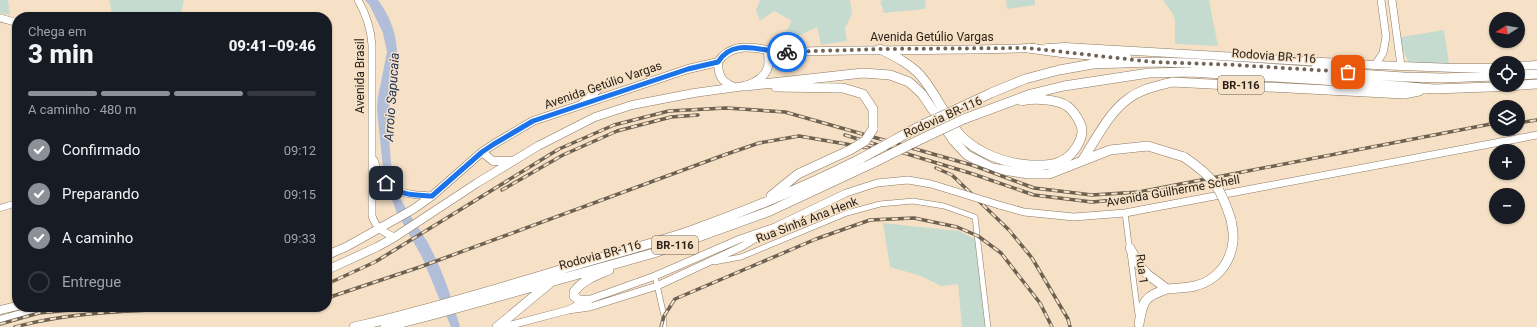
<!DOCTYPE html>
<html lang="pt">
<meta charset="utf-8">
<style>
:root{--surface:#171b24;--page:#20242c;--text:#f1f3f6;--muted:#9ea1a6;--line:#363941;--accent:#8c9099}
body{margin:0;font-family:Roboto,sans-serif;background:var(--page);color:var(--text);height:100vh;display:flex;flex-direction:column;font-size:15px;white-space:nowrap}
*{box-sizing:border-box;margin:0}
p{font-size:13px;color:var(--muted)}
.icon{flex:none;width:22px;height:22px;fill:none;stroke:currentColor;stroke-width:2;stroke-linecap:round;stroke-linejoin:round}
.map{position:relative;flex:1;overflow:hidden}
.panel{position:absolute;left:12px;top:12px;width:320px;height:300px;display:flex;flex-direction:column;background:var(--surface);border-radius:16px;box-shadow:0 1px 3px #0004}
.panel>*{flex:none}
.needle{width:26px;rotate:259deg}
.buttons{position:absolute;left:1489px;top:12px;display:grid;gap:8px}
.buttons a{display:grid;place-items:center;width:36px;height:36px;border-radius:50%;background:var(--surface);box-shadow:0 1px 3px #0004;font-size:20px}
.pin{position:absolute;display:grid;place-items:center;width:34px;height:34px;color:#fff;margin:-17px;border-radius:8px;box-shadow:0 2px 6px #0006}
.courier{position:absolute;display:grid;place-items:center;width:40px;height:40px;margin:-20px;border:3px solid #1a73e8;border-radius:50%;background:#fff;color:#222;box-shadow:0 1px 5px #0007}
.overview em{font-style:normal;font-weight:800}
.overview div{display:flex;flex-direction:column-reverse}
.overview{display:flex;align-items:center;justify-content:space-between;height:68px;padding:0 16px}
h1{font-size:26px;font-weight:800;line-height:30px}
.bar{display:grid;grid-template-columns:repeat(4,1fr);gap:6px 4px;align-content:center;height:48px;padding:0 16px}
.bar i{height:5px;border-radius:3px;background:var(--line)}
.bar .active{background:var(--accent)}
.bar p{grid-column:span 4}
ol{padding:0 16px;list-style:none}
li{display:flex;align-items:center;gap:12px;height:44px}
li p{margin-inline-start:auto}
li .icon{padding:4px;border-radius:50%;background:var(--accent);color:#fff;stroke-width:4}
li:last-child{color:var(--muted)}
li i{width:22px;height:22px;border:2px solid var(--line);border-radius:50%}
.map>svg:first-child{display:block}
</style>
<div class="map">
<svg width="1537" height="327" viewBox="0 0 1537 327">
<rect width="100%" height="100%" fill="#f6e1c7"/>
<!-- green -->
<path fill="#c6dbd0" d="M0,0H8L10,15L0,13Z
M109,0H184L181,14L152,17H113Z
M760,0H850L852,14L845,28L847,41L821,45L817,27L788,41L781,40L792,21L774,11L760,21L756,10Z
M884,0H926L925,9L884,13L880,1Z
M1006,0H1035V5L1007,9Z
M1163,0H1209L1218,46L1175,44V21L1173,14Z
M1444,30L1449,63H1409L1402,48L1401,37Z
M883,223L959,231L975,239L985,327H962L958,284L941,286L921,276L890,267Z"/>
<!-- water -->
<path fill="#b0bed9" d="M365,0H378C393,20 400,44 396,69C394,79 390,89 390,99C388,121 389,159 394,181C399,204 418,224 429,245C443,271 452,299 460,327H451L422,257L397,213L391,197L383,169L377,109L378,97L387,52L383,33L370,6Z"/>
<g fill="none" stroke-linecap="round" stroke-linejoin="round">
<!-- minor casing -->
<g stroke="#8d7a62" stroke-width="6">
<path id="minor" d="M1125,213L1138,315
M714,262L741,257L847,213L880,204L913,201L944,206L975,217L988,327
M655,276L664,316V327"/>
</g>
<!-- tertiary casing -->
<g stroke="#8d7a62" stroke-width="7">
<path id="tertiary" d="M0,208L17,203"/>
</g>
<!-- secondary casing -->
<g stroke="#8d7a62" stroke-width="8">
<path id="secondary" d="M358,0C366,14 371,29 372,45V216C376,228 384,233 395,237
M1392,0L1401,66
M0,18L15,22L17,31
M1375,65L1383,53L1386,37L1381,0
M374,160C383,193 402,194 432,196
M999,205L1024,212L1074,217L1125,213L1537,135
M568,310L588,300L655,276L740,239L775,227L846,193L877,183L908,180L931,184L967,195
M504,327L568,310L590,307L657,286L743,246L763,234"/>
</g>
<!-- primary casing -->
<g stroke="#8d7a62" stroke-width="9">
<path id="primary" d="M1047,48L1065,47L1375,65L1455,68H1496
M718,62C718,76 722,82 734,87
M1518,66L1537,65
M582,104L599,88
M482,152L493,161H513
M327,255L346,247L412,210L432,196L482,152L494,144L533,121L688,69L718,62C723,54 730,50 739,48C755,45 772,53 788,52C870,49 952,51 1034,48
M327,270L377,247L395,237L477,183L538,146L595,117L632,105L694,93L745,86C754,83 765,77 768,67C769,62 768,56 768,50
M0,310L17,306
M0,320L47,307"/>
</g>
<!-- motorway casing -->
<g stroke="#8d7a62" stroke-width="10">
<path id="motorway" d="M1028,48L1065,53L1127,58
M880,49C894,56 909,63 920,75C936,93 946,119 961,136C978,153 1006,164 1030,165C1041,165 1055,166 1065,159C1073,154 1082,141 1082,131C1082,123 1073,110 1067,106C1057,99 1033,98 1022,101
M1315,69L1332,63
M1518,75L1537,74
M745,86L863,73L890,75L909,82L922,94L953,140L967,155L992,168L1028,174H1049L1110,150L1148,146L1184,157
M776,87L843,88L863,94L873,109V129
M957,109L991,93L1025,79L1059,70L1093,64L1153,62L1190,63L1404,77L1442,78L1496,76
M964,119L1031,94L1064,86L1149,73L1190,72L1338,81L1434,89L1490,87L1537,84
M898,138L924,124
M913,143L934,133
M1082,161C1094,142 1110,111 1128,99C1141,89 1157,86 1172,82L1404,94L1419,91
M771,196L798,174L850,150
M1130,248L1139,265L1147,274L1167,289C1176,288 1186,288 1195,286C1216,281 1231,263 1233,241C1234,234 1232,226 1231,220
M588,300L580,301L574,296V292C582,280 597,275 609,270
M1139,324C1143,300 1144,297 1167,289
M354,327C424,311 494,290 563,269C605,256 649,245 690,231C749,210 807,186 862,158
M385,327L432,315L654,253L770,211L875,162
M497,327L550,283"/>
</g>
<!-- minor -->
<use href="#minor" stroke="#fff" stroke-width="5"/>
<!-- tertiary -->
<use href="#tertiary" stroke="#fff" stroke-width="6"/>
<!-- secondary -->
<use href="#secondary" stroke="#fff" stroke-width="7"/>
<!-- primary -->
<use href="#primary" stroke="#fff" stroke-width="8"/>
<!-- motorway -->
<use href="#motorway" stroke="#fff" stroke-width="9"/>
<!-- rail casing -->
<g stroke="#6d6152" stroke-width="3.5">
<path id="rail" d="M1518,123L1537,120
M845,135L973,174L1034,195L1092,202L1139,198
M936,168L952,175L1009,230L1032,258L1068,319L1070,327
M502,190L563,155L617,131L671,117L698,115
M327,284L375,262L559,149L614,125L669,111L726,108L785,112L975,166L1034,188L1092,195L1139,192L1496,123
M327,298L420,267L724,155L759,143L799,136L875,149
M270,309L279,307
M0,324L39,313L70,310
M15,327C77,310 143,311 207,307
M661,327L664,316L675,299L816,239L870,220L914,218L957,227L978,236L1001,253L1040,303L1052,327"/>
</g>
<!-- rail -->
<use href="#rail" stroke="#f6e1c7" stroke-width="2" stroke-dasharray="6" stroke-linecap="butt"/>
<!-- secondary-bridge casing -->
<g stroke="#8d7a62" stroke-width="8" stroke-linecap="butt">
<path id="secondary-bridge" d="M967,195L999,205"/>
</g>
<!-- motorway-bridge casing -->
<g stroke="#8d7a62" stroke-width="10" stroke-linecap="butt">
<path id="motorway-bridge" d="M924,124L957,109
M934,133L964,119
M850,150L865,141L873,129
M1184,157C1212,176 1221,187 1231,220
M862,158L898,138
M875,162L913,143"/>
</g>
<!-- secondary-bridge -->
<use href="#secondary-bridge" stroke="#fff" stroke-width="7"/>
<!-- motorway-bridge -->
<use href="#motorway-bridge" stroke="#fff" stroke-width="9"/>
</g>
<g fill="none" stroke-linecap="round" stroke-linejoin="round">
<!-- done -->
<path stroke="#716455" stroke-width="4" stroke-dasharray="0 7.2" d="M787,52L880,49L1028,48L1153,62L1236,65L1348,72"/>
<!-- route -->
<path stroke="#1a73e8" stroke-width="5" d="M386,183C401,196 413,195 432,196L482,152L494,144L533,121L688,69L718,62C734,36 763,53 787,52"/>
</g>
<g text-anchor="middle" stroke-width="3" stroke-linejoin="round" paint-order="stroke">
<!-- shield labels -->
<g fill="#f6e1c7" stroke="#665b4c" stroke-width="1">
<rect x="1218" y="76" width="46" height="18" rx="3"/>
<rect x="652" y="236" width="46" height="18" rx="3"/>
</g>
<g font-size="11" font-weight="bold" fill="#292118">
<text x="1241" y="89">BR-116</text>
<text x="675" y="249">BR-116</text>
</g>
<!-- street labels -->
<g font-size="12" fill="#292118" stroke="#f6e1c7">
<text x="932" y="41">Avenida Getúlio Vargas</text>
<text transform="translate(1274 56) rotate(4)" y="4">Rodovia BR-116</text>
<text transform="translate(360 76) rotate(-90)" y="4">Avenida Brasil</text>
<text transform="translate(603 85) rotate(-19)" y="4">Avenida Getúlio Vargas</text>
<text transform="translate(943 117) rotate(-24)" y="4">Rodovia BR-116</text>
<text transform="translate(1173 191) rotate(-10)" y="4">Avenida Guilherme Schell</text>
<text transform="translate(807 220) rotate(-21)" y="4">Rua Sinhá Ana Henk</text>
<text transform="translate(600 255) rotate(-15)" y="4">Rodovia BR-116</text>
<text transform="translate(1142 269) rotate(83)" y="4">Rua 1</text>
</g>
<!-- water labels -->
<g font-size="13" font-style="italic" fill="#203359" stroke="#f6e1c7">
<text transform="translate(391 97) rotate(-86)" y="5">Arroio Sapucaia</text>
</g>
</g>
</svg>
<div class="buttons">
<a><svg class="needle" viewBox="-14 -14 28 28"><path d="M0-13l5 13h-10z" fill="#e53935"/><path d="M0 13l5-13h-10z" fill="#9ea1a6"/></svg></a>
<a><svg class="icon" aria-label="locate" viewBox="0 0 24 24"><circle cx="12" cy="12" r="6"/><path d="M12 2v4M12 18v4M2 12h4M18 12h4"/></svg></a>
<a><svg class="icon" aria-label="layers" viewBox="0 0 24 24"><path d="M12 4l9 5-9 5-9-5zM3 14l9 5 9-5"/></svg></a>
<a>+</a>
<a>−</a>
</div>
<div class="pin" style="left:1348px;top:72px;background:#ea580c"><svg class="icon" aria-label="bag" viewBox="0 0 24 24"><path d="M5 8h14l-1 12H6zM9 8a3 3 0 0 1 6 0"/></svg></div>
<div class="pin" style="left:386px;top:183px;background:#1f2937"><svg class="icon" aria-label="home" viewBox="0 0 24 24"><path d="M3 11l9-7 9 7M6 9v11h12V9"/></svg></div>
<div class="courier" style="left:787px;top:52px"><svg class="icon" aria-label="bike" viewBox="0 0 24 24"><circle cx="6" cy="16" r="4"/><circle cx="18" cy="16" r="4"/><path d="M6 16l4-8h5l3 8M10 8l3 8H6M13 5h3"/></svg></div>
<section class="panel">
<div class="overview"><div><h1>3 min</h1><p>Chega em</p></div><em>09:41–09:46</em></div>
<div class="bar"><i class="active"></i><i class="active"></i><i class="active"></i><i></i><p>A caminho · 480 m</p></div>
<ol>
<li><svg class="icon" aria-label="check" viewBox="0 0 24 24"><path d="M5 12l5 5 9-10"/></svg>Confirmado<p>09:12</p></li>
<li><svg class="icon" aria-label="check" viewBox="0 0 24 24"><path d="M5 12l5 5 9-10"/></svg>Preparando<p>09:15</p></li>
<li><svg class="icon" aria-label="check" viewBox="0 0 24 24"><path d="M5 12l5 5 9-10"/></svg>A caminho<p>09:33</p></li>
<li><i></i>Entregue</li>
</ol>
</section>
</div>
